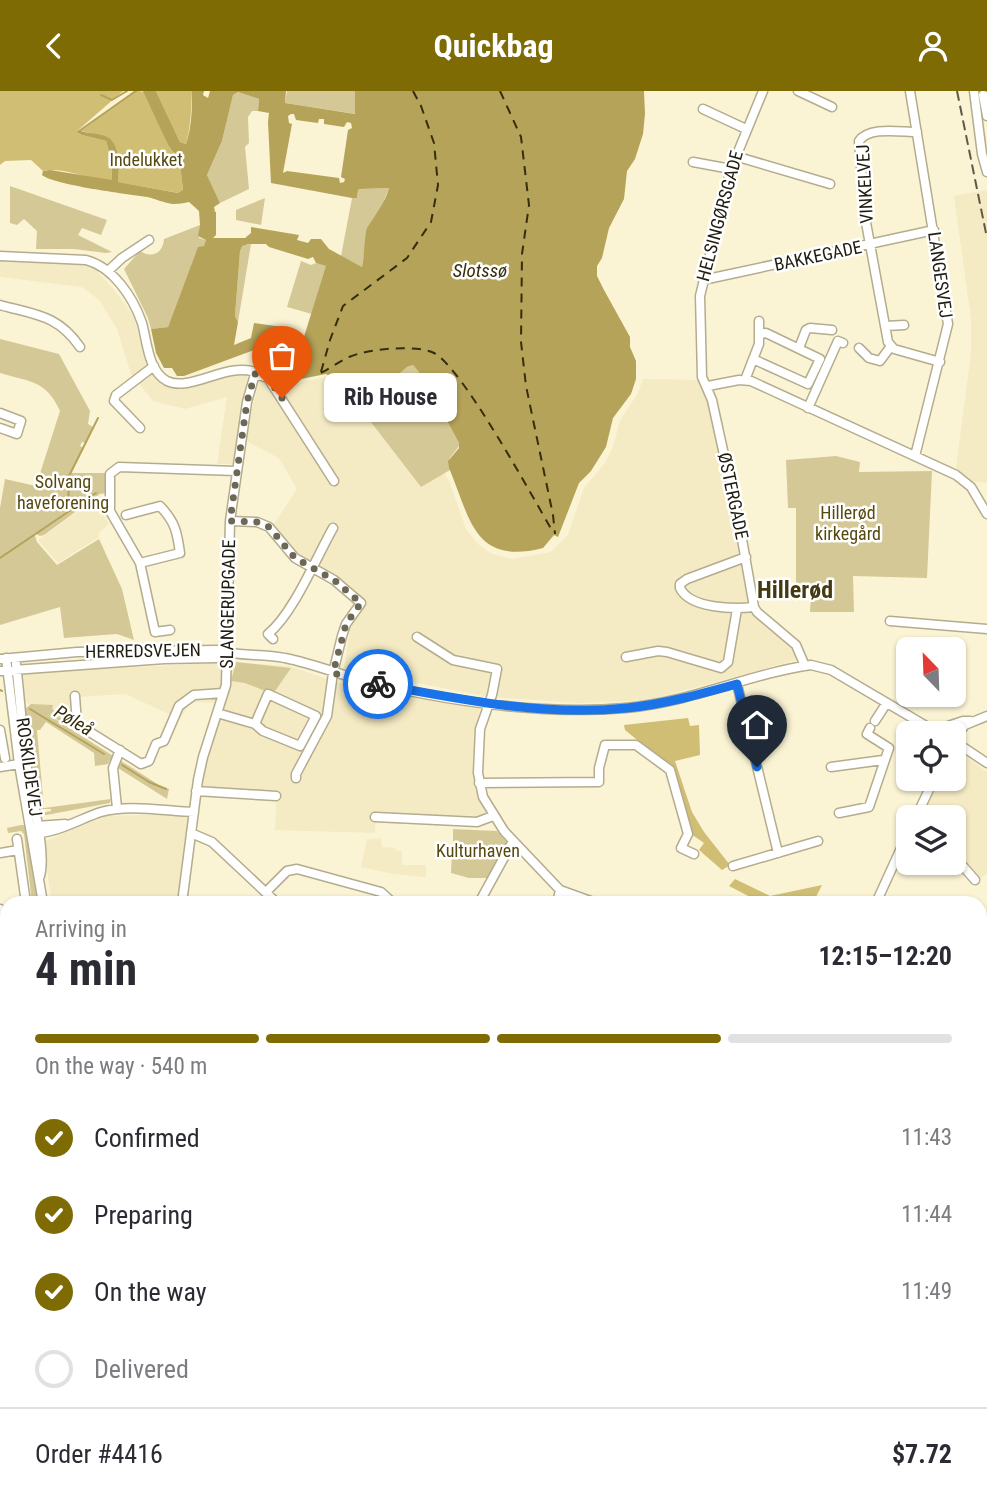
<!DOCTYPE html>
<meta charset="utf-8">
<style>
:root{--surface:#fff;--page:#f2f2f3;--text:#2b2b33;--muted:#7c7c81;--line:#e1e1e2;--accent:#7f6b04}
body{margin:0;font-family:"Roboto Condensed",sans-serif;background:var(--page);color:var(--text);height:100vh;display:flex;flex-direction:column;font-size:26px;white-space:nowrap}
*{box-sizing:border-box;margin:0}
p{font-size:23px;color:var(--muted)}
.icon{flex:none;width:38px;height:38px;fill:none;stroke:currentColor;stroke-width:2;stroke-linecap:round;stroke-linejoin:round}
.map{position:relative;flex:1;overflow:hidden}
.drawer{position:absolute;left:0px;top:805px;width:987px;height:616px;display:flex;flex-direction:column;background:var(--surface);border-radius:21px 21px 0 0;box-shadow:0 2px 5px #0004}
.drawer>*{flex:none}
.needle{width:46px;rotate:337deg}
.fabs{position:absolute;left:896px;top:546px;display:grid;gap:14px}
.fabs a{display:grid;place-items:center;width:70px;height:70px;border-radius:10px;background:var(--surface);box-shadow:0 2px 5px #0004;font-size:35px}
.pin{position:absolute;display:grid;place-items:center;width:60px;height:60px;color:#fff;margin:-72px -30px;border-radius:50% 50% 50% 0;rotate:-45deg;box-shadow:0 0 7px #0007}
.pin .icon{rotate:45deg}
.courier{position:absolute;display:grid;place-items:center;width:70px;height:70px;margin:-35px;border:5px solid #1a73e8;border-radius:50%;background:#fff;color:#222;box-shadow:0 2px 9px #0007}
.bubble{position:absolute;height:49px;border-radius:10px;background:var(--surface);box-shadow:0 2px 5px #0004;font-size:23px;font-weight:700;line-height:49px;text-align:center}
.headline em{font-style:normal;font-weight:700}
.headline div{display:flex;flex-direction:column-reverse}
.headline{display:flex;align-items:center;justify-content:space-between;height:119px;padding:0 35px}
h1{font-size:46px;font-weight:700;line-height:52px}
.bar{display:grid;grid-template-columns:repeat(4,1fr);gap:10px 7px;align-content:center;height:84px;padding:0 35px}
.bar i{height:9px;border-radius:5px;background:var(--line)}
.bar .selected{background:var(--accent)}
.bar p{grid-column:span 4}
.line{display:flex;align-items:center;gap:18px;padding:0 35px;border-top:2px solid var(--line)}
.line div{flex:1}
ol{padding:0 35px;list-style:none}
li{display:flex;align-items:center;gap:21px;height:77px}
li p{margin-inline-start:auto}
li .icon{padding:7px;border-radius:50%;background:var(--accent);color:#fff;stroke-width:4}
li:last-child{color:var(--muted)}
li i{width:38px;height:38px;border:4px solid var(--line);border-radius:50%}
header{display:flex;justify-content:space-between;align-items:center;height:91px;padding:0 35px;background:var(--accent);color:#fff;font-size:32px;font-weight:700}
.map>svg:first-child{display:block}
</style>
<header><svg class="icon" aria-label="back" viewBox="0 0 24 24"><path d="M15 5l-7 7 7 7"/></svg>Quickbag<svg class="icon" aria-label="person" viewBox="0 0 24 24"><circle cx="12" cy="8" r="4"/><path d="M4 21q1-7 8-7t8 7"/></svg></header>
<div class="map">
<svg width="987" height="1421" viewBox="0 0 987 1421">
<rect width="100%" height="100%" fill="#fbf4d4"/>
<!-- built -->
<path fill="#f4eac3" d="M987,99V392L973,390L956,377L971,262V228L954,105Z
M0,168L84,173L95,178L115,200L134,226L146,273L162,291L172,294L218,284L248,282L234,373H217L227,306L185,318L153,310L131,283L117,238L99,209L82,196L0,186Z
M326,286L330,291L326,297L364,322L444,382L449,390L466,438L479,454L492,463L513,468L551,461L568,444L584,397L605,372L614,353L620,329L637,304L643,288L701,289L706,298L753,523L795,557L796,569L649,609L580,612L490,606L344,578L351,532L365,510L291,458L274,433L297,398L279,367L244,349L260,287L284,302L292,293Z
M100,405L102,421L109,433L99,442V446L58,472L38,449Z
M235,571L289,575L339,592L480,616L476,643V692L486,719L484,724L475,727L376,724L375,742L275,739L277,704L200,699L209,660L225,612L190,611L180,628L125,603L79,606L77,644L24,610L19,582Z
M954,660L968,667L987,681V782L980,788L954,758V726H926L922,722L940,688H954Z
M177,723L188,728L189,812H52L43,751L106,725Z
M381,747L382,756L395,757V759L402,760V774H426V786L393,783L361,776L367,748Z
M7,1148V1401L3,1402L7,1403V1414H188L190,1421H0V1149Z
M250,1414H471L461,1421H251Z"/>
<!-- green -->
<path fill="#d4c897" d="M287,0H355L356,23L285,12Z
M238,1L259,8L258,20H252L248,26L249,52L245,56L249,98L220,112L207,84L222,50L233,4Z
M10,95L107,129L101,144L82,137L78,144L112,161L106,162L74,158H36L37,140L24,128L17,134L10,132Z
M389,97L380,119L368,136L362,176L341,165L352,107H357L358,99L362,98Z
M265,107L261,134L236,129V119Z
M200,134L199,147L206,149L204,156L198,157L168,236L151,238L148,227L124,178L140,160C152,168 163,162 164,148Z
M251,153L238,231L235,225L240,160L241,155Z
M301,170L311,174L316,172L327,175L312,223L287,216Z
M0,248L59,263L90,320L88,333L93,336L86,352L82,351L80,355L84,357L71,382H107L106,402L100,403L44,444L40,445L34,442L37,451L57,474L99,448L122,498L134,549L117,543L64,547L60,516L0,534V417L5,388L36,395L60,320C46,289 30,291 0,282Z
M413,274L423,286L460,354L449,368L450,379L421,396L364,322L358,327L326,297C339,279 370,291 390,291L407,276Z
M836,365L860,371L859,381L932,380L927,487L853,485L854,521H810L811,504H796V417H788L786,369Z
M236,571L291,577L273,603L245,592L231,590Z
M31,613L53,614L52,618L62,623L60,627L72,634L71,636L47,623L159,694L169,698L167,708L118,677L110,669L108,673L95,675L94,662L46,631L40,639H37L44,717L111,708L110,712L41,725L37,722V711L41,722L51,720V718H41L38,696L31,680L24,615L26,617Z
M21,734H27L39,812H32L24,743L21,740L8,742L7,737Z
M453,738L497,740L507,751L488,787H469L451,782L452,760H456L457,755H453Z
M0,859H7V1145L0,1146Z"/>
<!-- forest -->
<path fill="#d0be74" d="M0,0H123L76,41L82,44L106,50L111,68L112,89C91,90 63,75 43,80L31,69L5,70L0,74Z
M138,0L145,1L168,54L173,61L179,64L183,99L179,102L117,91L118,79L114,54L102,45L81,40Z
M156,0H192C191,19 191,35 186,53L180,51Z
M688,627L690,635L699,634L700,664L675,670L692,721L704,741L730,774L722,779L699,759L704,752L691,743L670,676L625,639L624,634Z
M735,788L770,805L822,794L813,812H762L729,795Z
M980,1300L987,1306V1372L980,1373Z
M716,1414H911L921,1421H721Z"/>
<!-- water -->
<path fill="#b5a359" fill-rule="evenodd" d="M134,0H138L81,40C89,43 102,42 109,47C121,56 118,78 118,91L178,102L183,99L179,64L173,61L168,54L143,0H156L180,51L186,53C192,35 192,18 192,0H204L203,4L208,7L210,0H286L285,12L355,23V0H644L645,23L643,43L635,68L627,80L624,108L609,137L602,167L597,175V185L604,199L630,246V256L636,270V288L631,303L613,327L606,356L591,380L579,392L558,446L554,444L543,457C473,475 470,426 449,377L448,370L459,357V352L423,286L413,274L407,276L390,291L332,286L326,283L291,290L282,272L271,263L257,258L184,285H177L172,277H164L156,262L151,238L168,236L198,156L204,155L206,149L198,145L200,134L199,120L189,111C184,112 179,113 173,113C164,112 156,108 147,106C127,103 54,94 42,84L43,80L50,79L112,89L111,68L106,50L82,44L76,41ZM238,1L259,8L258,20L269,22L268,31L271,92L352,107H357L358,99L361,98L389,97C385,112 375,124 367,137C365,141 364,168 362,176L329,158L321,148H311L308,152L297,149L299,144L251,136V142L245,147H213L216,144V121H215L214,116L220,112L207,84L222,50L233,4ZM291,23H294L296,29L318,32L319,28H324V33L344,36L347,31L351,32L352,37L348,39L341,86L345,88L344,91L340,92L339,87L287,80L283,82L292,33L289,32L288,25ZM249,153H266L269,156L308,168L313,166L316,172L326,175L298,265L288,252L290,237L254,232L251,247L234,254L238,231L235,225L240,160L242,155Z"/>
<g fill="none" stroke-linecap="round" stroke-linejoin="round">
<!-- stream -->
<path stroke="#b5a359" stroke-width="2" d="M101,4L112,9L127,0
M68,421L96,402
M0,467L68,421L69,385L98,327
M0,599L2,600
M30,618L104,663
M122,674L149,691L166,698
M930,1414L939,1421"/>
<!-- ferry -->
<path stroke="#352d0b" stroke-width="2" stroke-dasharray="9 7" stroke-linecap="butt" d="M500,0L521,46L529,114L522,163L521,251L526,295L553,424L555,443
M321,281L330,249L343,215L407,167L431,131L438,94L434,52L421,15L413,0
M321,282C330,277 339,271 349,266C367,258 416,253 434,262C462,276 533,407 553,441"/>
<!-- minor casing -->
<g stroke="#b3ac8e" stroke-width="11">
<path id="minor" d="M798,0L832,16
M910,0L948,233L915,365
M974,0L982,63L987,81
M987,5L983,4L987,25
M703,18L746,38
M917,41C900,41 869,35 859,50L865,126L888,251L894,258L940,271
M735,65L830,93
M693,71L731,78
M0,165L86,169C113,176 133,206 142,232C147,250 148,280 167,290C190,301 224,273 252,280L255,283
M108,180L122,167L149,149
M703,189L934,139
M0,214C36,224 58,224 80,256
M886,235L904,234
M799,257L806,239L810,237L832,239
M859,257L869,267L880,270L891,255
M753,268L808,293L820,268L766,242L760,243
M255,283L268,287L334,390
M745,289L759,253V230
M708,295L739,289L751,290L956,384L971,396L987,423
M808,317L838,250L843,252
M0,322L21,330L17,343L0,337
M140,337L114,310L116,304L154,275
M126,424L160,415C175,431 177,440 180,462L140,472
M230,430L257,431L269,436L295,467L334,489L361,512L346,533L342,545L333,582L327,625L296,683V687
M746,466L687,488L680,493V497C690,518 734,518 754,516
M754,516L740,437L712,309L702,286L700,205L731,78L763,0
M754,516L757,521L796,554L805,575
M890,530L987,538
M170,539L155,541L140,472L110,420V383L119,376L236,380
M417,546L453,569L497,578L492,604L480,638L478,682L483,706L504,740L560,799L596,812
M273,548L268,543C293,523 316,467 333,437
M626,566L658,560L667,561L721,577L728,571L737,518
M6,567L19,673L43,812
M0,568L77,561L217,559C239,566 263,562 285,567C315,573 343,585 372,592C454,611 542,624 625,617C689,612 748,583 811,574L831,579L938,642
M16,573C20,606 22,639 26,671C30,702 47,758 40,785
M0,580L164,568L216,567L227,562
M737,593L778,762
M75,605L77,633L141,673L149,670L156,653L164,650L179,615L194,604L223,602
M217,622L255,633L263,640L300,655L316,625L268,603L255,633
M875,630L886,613
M0,639L5,667
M933,640L963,630H970
M954,648L965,634L987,625
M954,650L987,672
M0,676L25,672
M831,676L883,669
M479,692L599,691V677L605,654H636L670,679L688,743L681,757L694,763
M196,700L276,705
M117,717L113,677L120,659
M839,722L869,716L889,657L867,643L870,637
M375,726L477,731L493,725
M916,726L934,688
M33,738L37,735L65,733
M34,741C49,746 84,726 101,721C128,713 165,720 194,721
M191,742L212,751L277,812
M17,748L26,812
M0,762L18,759
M954,765L975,789
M733,775L818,750
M266,801L287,780L297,778L381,801L393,812
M182,812L198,689L203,666L226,594L230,430L247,311L255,283
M479,812L513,750
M557,812L560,799
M876,812L908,742
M0,818L6,856
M980,860L987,853
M980,884L987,893
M980,924L987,911
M980,951L987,955
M980,1043L987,1037
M191,1414L193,1421
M218,1414L220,1421
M230,1414L232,1421
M477,1421L486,1414"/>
</g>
<!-- minor -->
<use href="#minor" stroke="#fff" stroke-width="8"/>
<!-- rail -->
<path stroke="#5d5948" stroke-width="2" stroke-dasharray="10 5" stroke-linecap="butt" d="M957,0L987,147"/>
</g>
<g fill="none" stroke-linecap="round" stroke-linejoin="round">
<!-- done -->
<path stroke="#6c6855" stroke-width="7" stroke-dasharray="0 12.6" d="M282,307L268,287L255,283L247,311L230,430L257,431L269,436L295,467L334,489L361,512L346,533L333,582L378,593"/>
<!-- route -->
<path stroke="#1a73e8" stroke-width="9" d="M378,593C460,608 544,626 627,617C665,613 701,603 737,593L757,676"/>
</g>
<g text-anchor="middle" stroke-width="5" stroke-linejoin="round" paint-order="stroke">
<!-- park labels -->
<g font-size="18" fill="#56490f" stroke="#fff">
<text x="146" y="75">Indelukket</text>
<text x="63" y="397">Solvang<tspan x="63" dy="21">haveforening</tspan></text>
<text x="848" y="428">Hillerød<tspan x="848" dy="21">kirkegård</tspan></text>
<text x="478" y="766">Kulturhaven</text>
</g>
<!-- street labels -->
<g font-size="18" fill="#1f1c10" stroke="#fff">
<text transform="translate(865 93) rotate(-93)" y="6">VINKELVEJ</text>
<text transform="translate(720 125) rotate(-75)" y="6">HELSINGØRSGADE</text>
<text transform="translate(818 165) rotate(-12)" y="6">BAKKEGADE</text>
<text transform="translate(940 184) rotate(82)" y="6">LANGESVEJ</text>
<text transform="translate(733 405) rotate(78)" y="6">ØSTERGADE</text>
<text transform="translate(228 513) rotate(-89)" y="6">SLANGERUPGADE</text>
<text transform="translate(143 560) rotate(-1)" y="6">HERREDSVEJEN</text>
<text transform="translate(29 676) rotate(82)" y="6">ROSKILDEVEJ</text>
</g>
<!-- water labels -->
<g font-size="19" font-style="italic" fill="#352d0b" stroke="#fff">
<text x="480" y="186">Slotssø</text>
<text transform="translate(74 629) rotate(31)" y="7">Pøleå</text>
</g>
<!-- district labels -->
<g font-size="24" font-weight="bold" fill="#433a10" stroke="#fff">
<text x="795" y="507">Hillerød</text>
</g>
</g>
</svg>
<div class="fabs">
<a><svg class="needle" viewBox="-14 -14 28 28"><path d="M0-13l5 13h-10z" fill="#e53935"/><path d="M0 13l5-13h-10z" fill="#7c7c81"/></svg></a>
<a><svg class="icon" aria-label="locate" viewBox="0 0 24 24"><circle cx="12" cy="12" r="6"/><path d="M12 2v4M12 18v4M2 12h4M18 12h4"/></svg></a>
<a><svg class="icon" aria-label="layers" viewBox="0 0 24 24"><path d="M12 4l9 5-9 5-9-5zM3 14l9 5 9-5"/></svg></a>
</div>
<div class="pin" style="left:282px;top:307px;background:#ea580c"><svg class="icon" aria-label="bag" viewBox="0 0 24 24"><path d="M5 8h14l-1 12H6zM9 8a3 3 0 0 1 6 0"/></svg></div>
<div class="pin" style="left:757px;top:676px;background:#1f2937"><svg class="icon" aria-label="home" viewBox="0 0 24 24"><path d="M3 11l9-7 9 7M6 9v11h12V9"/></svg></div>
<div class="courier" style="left:378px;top:593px"><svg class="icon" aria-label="bike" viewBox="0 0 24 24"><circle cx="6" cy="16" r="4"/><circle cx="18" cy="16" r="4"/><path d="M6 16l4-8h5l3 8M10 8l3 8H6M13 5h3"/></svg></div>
<div class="bubble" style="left:324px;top:282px;width:133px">Rib House</div>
<section class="drawer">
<div class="headline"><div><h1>4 min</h1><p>Arriving in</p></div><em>12:15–12:20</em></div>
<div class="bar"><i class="selected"></i><i class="selected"></i><i class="selected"></i><i></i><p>On the way · 540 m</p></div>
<ol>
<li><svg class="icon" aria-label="check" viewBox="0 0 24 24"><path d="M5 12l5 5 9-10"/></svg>Confirmed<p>11:43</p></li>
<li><svg class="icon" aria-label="check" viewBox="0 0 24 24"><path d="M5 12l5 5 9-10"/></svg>Preparing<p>11:44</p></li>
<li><svg class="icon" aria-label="check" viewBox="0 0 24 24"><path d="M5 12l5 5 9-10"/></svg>On the way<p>11:49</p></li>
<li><i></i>Delivered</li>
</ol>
<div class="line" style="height:91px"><div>Order #4416</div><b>$7.72</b></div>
</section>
</div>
